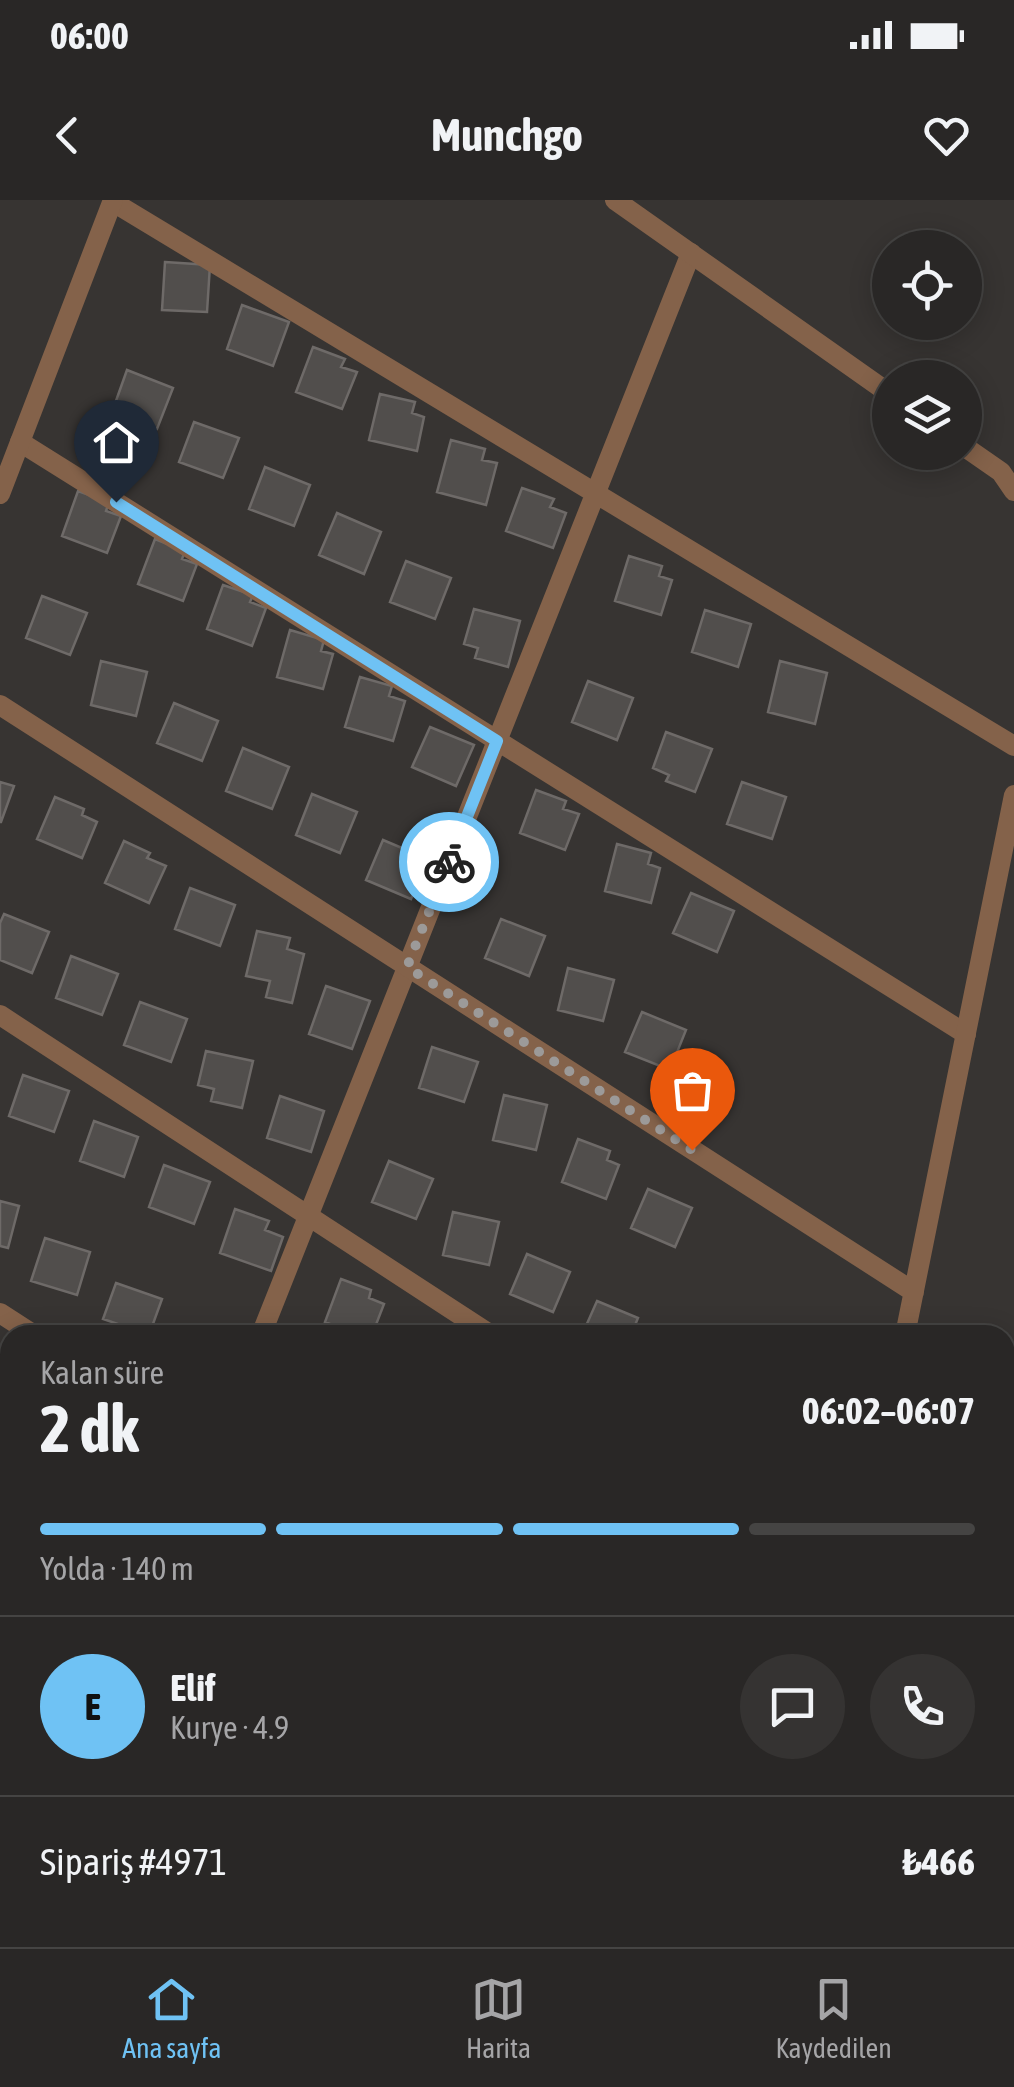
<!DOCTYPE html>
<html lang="tr">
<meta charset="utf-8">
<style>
:root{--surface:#292726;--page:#353332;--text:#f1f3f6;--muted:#a5a5a7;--line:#454443;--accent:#6fc2f4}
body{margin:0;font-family:"Asap Condensed",sans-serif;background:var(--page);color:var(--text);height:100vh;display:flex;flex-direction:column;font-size:38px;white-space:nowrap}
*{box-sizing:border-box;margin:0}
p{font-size:32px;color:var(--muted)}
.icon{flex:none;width:55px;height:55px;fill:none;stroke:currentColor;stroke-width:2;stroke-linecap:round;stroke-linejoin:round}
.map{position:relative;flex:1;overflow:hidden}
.side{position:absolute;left:0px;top:1125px;width:1015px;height:622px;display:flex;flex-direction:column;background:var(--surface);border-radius:30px 30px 0 0;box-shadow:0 5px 25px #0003,0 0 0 2px var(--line)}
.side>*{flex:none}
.controls{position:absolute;left:872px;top:30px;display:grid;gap:20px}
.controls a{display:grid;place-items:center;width:110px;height:110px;border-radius:50%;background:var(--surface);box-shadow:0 5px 25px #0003,0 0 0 2px var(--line);font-size:50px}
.pin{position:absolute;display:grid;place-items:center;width:85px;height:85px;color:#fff;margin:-102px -42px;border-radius:50% 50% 50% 0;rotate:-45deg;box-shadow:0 0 10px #0007}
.pin .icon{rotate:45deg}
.courier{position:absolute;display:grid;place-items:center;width:100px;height:100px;margin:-50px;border:8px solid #6fc2f4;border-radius:50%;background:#fff;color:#222;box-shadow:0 2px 12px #0007}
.overview em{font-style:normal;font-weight:700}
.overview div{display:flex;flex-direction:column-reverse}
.overview{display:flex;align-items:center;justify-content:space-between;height:170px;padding:0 40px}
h1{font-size:65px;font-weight:700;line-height:75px}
.bar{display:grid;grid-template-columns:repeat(4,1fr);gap:15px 10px;align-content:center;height:120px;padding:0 40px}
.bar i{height:12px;border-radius:8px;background:var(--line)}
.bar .selected{background:var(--accent)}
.bar p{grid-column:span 4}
.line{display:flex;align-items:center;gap:25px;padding:0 40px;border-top:2px solid var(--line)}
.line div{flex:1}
.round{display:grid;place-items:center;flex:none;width:105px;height:105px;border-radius:52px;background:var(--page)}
.status{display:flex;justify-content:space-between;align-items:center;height:70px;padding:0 50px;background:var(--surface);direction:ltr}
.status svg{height:28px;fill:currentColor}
header{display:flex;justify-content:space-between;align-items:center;height:130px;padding:0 40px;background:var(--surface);font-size:45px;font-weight:700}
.tabs{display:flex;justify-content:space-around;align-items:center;height:140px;border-top:2px solid var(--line);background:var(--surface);font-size:28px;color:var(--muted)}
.tabs a{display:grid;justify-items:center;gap:5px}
.tabs .selected{color:var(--accent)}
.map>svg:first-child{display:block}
</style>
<div class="status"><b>06:00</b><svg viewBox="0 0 49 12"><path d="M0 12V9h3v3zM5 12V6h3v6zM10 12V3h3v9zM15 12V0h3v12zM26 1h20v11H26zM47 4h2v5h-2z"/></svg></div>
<header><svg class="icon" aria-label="back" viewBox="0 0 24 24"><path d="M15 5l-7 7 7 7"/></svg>Munchgo<svg class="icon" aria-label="heart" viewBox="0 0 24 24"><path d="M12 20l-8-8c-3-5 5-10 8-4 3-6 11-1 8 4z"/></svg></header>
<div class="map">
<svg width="1014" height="1747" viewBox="0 0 1014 1747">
<rect width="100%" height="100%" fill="#373432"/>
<!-- building -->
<path fill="#514e4c" stroke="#6e6a68" stroke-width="2.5" d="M165,62L210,65L207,112L162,110Z
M242,105L289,122L273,166L227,149Z
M313,147L345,159L341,167L357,172L342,209L296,192Z
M127,170L173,188L157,229L112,212Z
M380,194L415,202L412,213L424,217L417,251L369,240Z
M194,222L239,238L223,278L179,262Z
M451,240L485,249L482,260L497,263L486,305L437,292Z
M265,267L310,285L294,326L249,309Z
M522,288L554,299L550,307L566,313L553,348L506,331Z
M78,291L109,302L106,311L121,316L107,353L62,336Z
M337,313L381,332L364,374L319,355Z
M155,339L185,351L182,359L197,364L183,401L138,384Z
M629,356L662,366L659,376L672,380L661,415L615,401Z
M406,361L451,378L435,419L390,402Z
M223,385L253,395L250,402L266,408L252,446L207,429Z
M42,396L87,413L70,455L26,438Z
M474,409L520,421L508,467L475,458L478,448L464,444Z
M705,410L751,424L738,467L692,452Z
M290,430L324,440L321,451L333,454L323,489L277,477Z
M101,461L147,472L136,516L91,505Z
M780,461L827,473L815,524L768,512Z
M360,477L392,486L389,496L405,501L393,541L345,527Z
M588,481L633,498L617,540L572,522Z
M174,503L218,521L202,561L157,543Z
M430,527L474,545L456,586L412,567Z
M666,532L712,549L695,592L666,581L669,575L653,568Z
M243,548L289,567L272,609L226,591Z
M0,582L14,586L1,622H0Z
M742,582L786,597L772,639L727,624Z
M536,590L566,601L563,609L579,614L565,650L520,633Z
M312,594L357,612L340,653L296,635Z
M55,597L84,609L82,615L97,622L82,658L37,639Z
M383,640L428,659L411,699L366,680Z
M124,641L150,653L147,658L166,666L149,703L105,683Z
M617,644L651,653L648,664L660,668L651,703L605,691Z
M190,688L235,705L220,746L175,729Z
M691,693L734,711L717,752L673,733Z
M4,714L49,732L32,773L0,760V723Z
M501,719L545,736L529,776L485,758Z
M257,731L290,738L287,749L304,754L292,803L266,797L270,781L246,776Z
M71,756L118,774L102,815L56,798Z
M568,768L614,780L603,821L558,810Z
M326,786L370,801L352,849L309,834Z
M140,802L187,819L171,862L124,845Z
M642,812L686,830L670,870L625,852Z
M432,847L478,862L464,902L419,888Z
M206,851L253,861L242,908L211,901L214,889L198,885Z
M23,875L69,891L54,932L9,916Z
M504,895L547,905L536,950L493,940Z
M280,896L324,911L311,952L267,938Z
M94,921L138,937L124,977L80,961Z
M578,939L610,951L607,960L619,965L606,999L562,982Z
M389,961L433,979L416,1019L372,1002Z
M164,965L210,982L194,1024L149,1007Z
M648,989L692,1008L675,1047L631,1028Z
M0,1001L19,1006L8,1048L0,1046Z
M235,1009L269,1021L265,1030L283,1037L271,1071L220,1053Z
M453,1012L499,1022L489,1065L443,1055Z
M45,1038L90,1052L77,1095L31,1081Z
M527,1054L570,1072L553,1112L510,1094Z
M341,1079L371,1090L369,1098L384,1104L372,1135H357L325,1122Z
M116,1083L162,1099L149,1135H122L115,1132L118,1124L103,1119Z
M597,1101L638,1118L631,1135H582Z
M3,1155L10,1158V1208L0,1204V1163Z
M0,1541L10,1546V1617L0,1613Z
M255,1738H313L309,1747H251Z"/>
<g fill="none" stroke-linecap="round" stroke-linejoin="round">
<!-- minor -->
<path stroke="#84624a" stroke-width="20" d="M113,2L1014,546
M20,242L966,834
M0,815L491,1135
M0,1113L34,1135
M261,1135L691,53
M0,1400L10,1406
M0,1517L10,1524
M345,1738L360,1747
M521,1738L536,1747
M18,1747L22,1738"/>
<!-- tertiary -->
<path stroke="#84624a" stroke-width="20" d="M615,0L890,194
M965,247L1001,272L1014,291
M0,294L113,0
M0,505L914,1092
M905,1135L1014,595
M699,1747L703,1738"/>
</g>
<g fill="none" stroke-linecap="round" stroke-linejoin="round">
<!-- done -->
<path stroke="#9c9a99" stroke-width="10" stroke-dasharray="0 18" d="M449,662L407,767L692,950"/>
<!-- route -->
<path stroke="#6fc2f4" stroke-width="12" d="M116,302L497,541L449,662"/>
</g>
</svg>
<div class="controls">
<a><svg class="icon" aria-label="locate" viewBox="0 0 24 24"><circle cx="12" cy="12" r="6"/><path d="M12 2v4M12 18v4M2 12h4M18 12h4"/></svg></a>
<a><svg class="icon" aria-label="layers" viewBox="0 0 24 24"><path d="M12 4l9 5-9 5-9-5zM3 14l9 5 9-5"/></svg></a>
</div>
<div class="pin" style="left:692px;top:950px;background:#ea580c"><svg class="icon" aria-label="bag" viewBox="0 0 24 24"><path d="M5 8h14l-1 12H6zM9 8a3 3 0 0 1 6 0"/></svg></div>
<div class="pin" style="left:116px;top:302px;background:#1f2937"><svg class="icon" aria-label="home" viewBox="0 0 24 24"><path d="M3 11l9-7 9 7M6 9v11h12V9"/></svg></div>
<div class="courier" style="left:449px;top:662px"><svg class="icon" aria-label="bike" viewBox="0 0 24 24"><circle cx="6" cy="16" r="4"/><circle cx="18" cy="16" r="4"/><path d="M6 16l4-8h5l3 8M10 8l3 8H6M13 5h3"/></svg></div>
<section class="side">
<div class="overview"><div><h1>2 dk</h1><p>Kalan süre</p></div><em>06:02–06:07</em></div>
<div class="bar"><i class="selected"></i><i class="selected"></i><i class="selected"></i><i></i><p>Yolda · 140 m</p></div>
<div class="line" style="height:180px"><b class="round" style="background:var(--accent);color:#111">E</b><div><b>Elif</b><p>Kurye · 4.9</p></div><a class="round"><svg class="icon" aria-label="chat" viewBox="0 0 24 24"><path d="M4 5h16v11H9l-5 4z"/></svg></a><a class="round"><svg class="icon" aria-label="phone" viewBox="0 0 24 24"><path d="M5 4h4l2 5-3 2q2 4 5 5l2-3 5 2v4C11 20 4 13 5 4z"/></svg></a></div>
<div class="line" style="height:130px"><div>Sipariş #4971</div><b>₺466</b></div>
</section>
</div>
<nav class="tabs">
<a class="selected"><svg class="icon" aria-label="home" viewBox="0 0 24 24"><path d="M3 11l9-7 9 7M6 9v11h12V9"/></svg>Ana sayfa</a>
<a><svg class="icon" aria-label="map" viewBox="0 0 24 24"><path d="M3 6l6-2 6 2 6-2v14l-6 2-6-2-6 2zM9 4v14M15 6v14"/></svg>Harita</a>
<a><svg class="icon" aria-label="saved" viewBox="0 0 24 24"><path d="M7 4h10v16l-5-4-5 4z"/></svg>Kaydedilen</a>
</nav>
